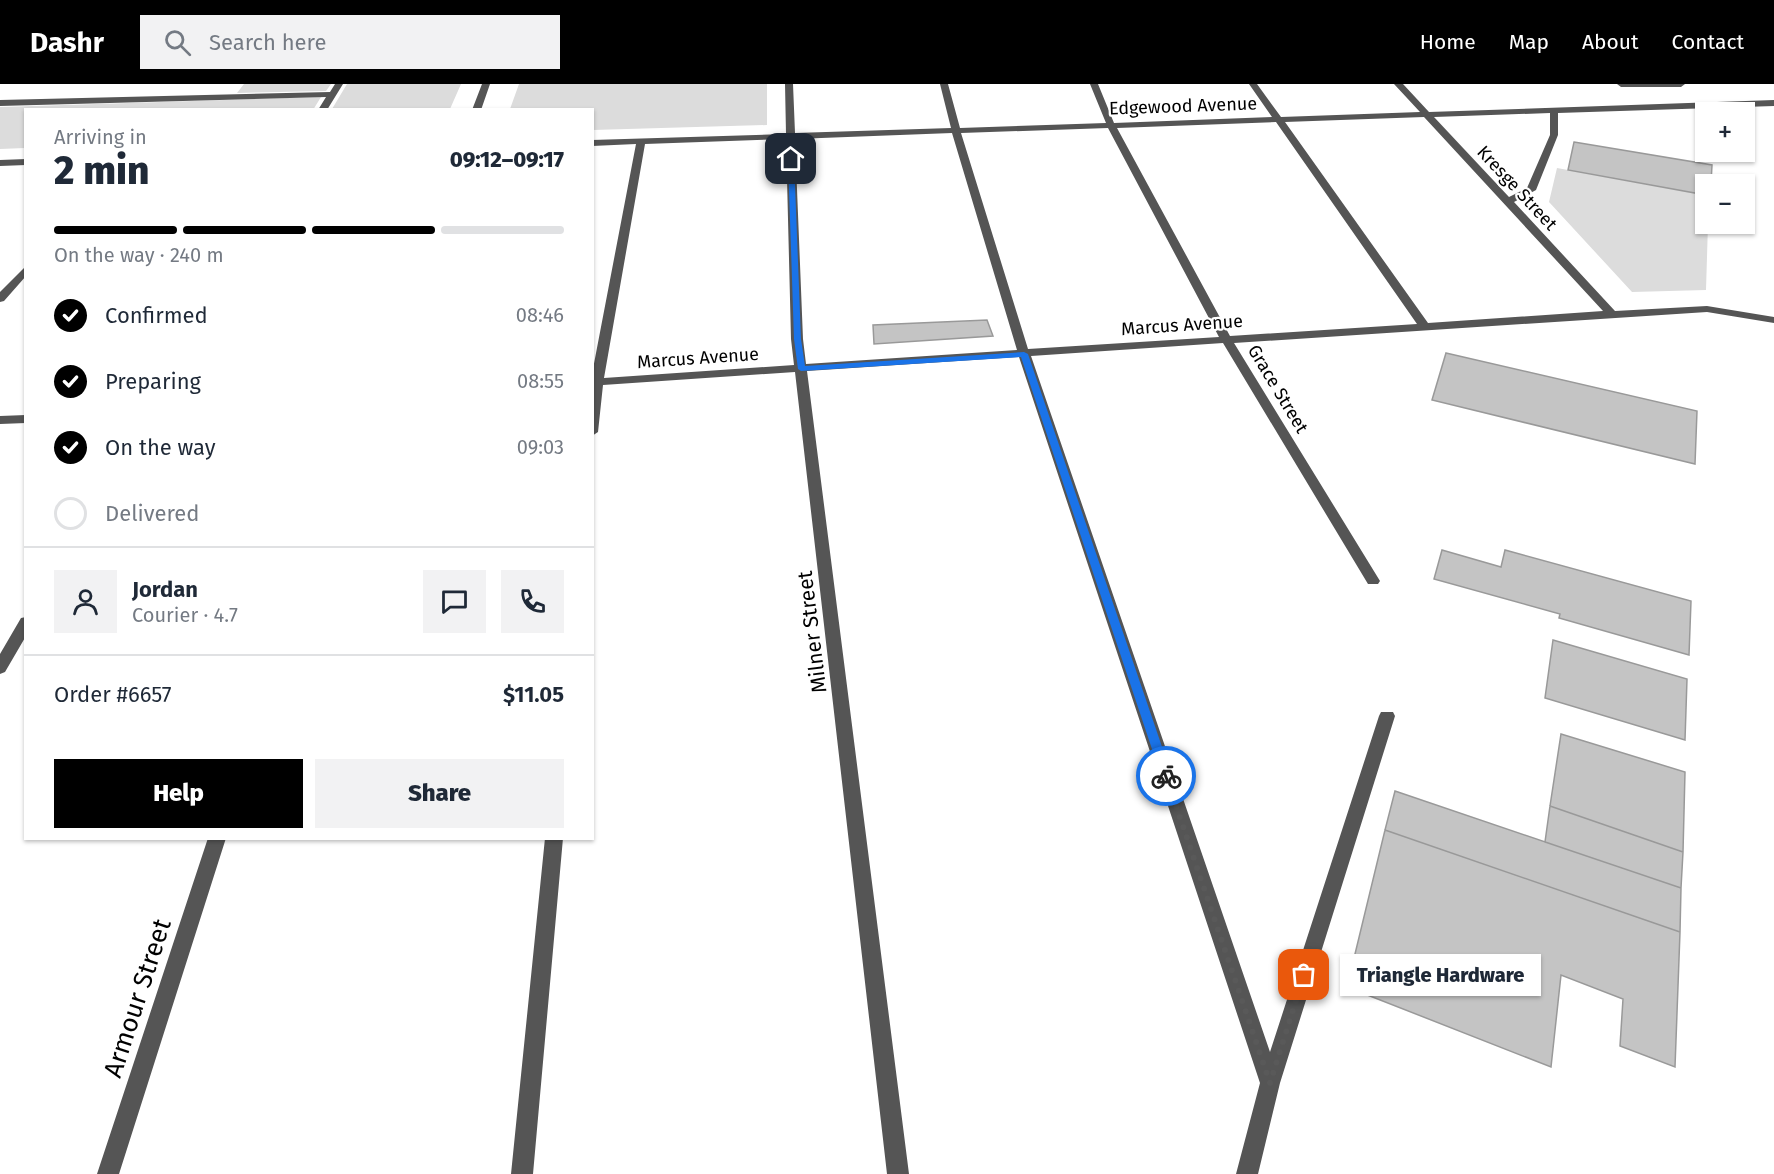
<!DOCTYPE html>
<meta charset="utf-8">
<style>
:root{--surface:#fff;--page:#f2f2f3;--text:#1f2937;--muted:#747a83;--line:#e0e1e3;--accent:#000}
body{margin:0;font-family:"Fira Sans",sans-serif;background:var(--page);color:var(--text);height:100vh;display:flex;flex-direction:column;font-size:22px;white-space:nowrap}
*{box-sizing:border-box;margin:0}
p{font-size:20px;color:var(--muted)}
.icon{flex:none;width:33px;height:33px;fill:none;stroke:currentColor;stroke-width:2;stroke-linecap:round;stroke-linejoin:round}
.map{position:relative;flex:1;overflow:hidden}
.drawer{position:absolute;left:24px;top:24px;width:570px;height:732px;display:flex;flex-direction:column;background:var(--surface);border-radius:0px;box-shadow:0 2px 4px #0004}
.drawer>*{flex:none}
.tools{position:absolute;left:1695px;top:18px;display:grid;gap:12px}
.tools a{display:grid;place-items:center;width:60px;height:60px;border-radius:0px;background:var(--surface);box-shadow:0 2px 4px #0004;font-size:30px}
.pin{position:absolute;display:grid;place-items:center;width:51px;height:51px;color:#fff;margin:-26px;border-radius:12px;box-shadow:0 3px 9px #0006}
.courier{position:absolute;display:grid;place-items:center;width:60px;height:60px;margin:-30px;border:4px solid #1a73e8;border-radius:50%;background:#fff;color:#222;box-shadow:0 2px 8px #0007}
.bubble{position:absolute;height:42px;border-radius:0px;background:var(--surface);box-shadow:0 2px 4px #0004;font-size:20px;font-weight:800;line-height:42px;text-align:center}
.headline em{font-style:normal;font-weight:800}
.headline div{display:flex;flex-direction:column-reverse}
.headline{display:flex;align-items:center;justify-content:space-between;height:102px;padding:0 30px}
h1{font-size:39px;font-weight:800;line-height:45px}
.bar{display:grid;grid-template-columns:repeat(4,1fr);gap:9px 6px;align-content:center;height:72px;padding:0 30px}
.bar i{height:8px;border-radius:4px;background:var(--line)}
.bar .selected{background:var(--accent)}
.bar p{grid-column:span 4}
.line{display:flex;align-items:center;gap:15px;padding:0 30px;border-top:2px solid var(--line)}
.line div{flex:1}
.round{display:grid;place-items:center;flex:none;width:63px;height:63px;border-radius:0px;background:var(--page)}
ol{padding:0 30px;list-style:none}
li{display:flex;align-items:center;gap:18px;height:66px}
li p{margin-inline-start:auto}
li .icon{padding:6px;border-radius:50%;background:var(--accent);color:#fff;stroke-width:4}
li:last-child{color:var(--muted)}
li i{width:33px;height:33px;border:3px solid var(--line);border-radius:50%}
.cta{display:flex;gap:12px;margin-top:auto;padding:12px 30px}
.cta a{flex:1;height:69px;border-radius:0px;background:var(--accent);color:#fff;font-size:24px;font-weight:800;line-height:69px;text-align:center}
.cta a+a{background:var(--page);color:var(--text)}
header{display:flex;align-items:center;gap:36px;box-sizing:border-box;height:84px;padding:0 30px;background:var(--accent);color:#fff}
header strong{font-size:28px}
nav{display:flex;gap:33px;margin-inline-start:auto;font-size:21px}
.search{width:420px;height:54px;background:var(--page);display:flex;align-items:center;gap:15px;box-sizing:border-box;padding:0 21px;border-radius:0px;color:var(--muted);font-size:22px}
.map>svg:first-child{display:block}
</style>
<header>
<strong>Dashr</strong>
<div class="search"><svg class="icon" aria-label="search" viewBox="0 0 24 24"><circle cx="10" cy="10" r="6"/><path d="M15 15l6 6"/></svg>Search here</div>
<nav><a>Home</a><a>Map</a><a>About</a><a>Contact</a></nav>
</header>
<div class="map">
<svg width="1774" height="1090" viewBox="0 0 1774 1090">
<rect width="100%" height="100%" fill="#fff"/>
<!-- green -->
<path fill="#dcdcdc" d="M244,0H331L326,7L237,9Z
M347,0H461L450,25H332Z
M519,0H767V41L593,46L592,26L510,25Z
M321,13L313,26H26L25,64L0,65V23Z
M1557,84L1705,111L1706,140H1708L1706,206L1632,208L1549,118Z"/>
<!-- building -->
<path fill="#c4c4c4" stroke="#999" stroke-width="1.5" d="M1574,58L1712,81L1711,100H1706V111L1568,86Z
M987,236L993,252L874,260L873,241Z
M1446,269L1697,327L1695,380L1432,316Z
M1442,466L1501,483L1505,466L1691,517L1689,571L1559,534L1560,530L1434,495Z
M1553,556L1687,595L1685,656L1545,614Z
M1561,650L1685,688L1683,768L1550,722Z
M1395,707L1681,804L1680,848L1385,746Z
M1550,722L1683,768L1681,804L1545,758Z
M1385,746L1680,848L1675,983L1620,962L1623,915L1561,891L1551,983L1347,903Z"/>
<g fill="none" stroke-linecap="round" stroke-linejoin="round">
<!-- minor -->
<path fill="#555" fill-rule="evenodd" d="M335,0H343L327,26H318L326,13L0,22V16L330,8Z
M482,0H490L481,26H472Z
M785,0H793L795,49L951,44L940,0H948L960,44L1106,39L1090,0H1098L1114,39L1272,33L1249,0H1257L1281,33L1420,28L1394,0H1403L1429,28L1774,16V22L1558,29V51L1536,106L1514,118L1615,227L1707,222L1774,233V239L1707,228L1234,259L1380,497L1378,500H1368L1223,259L1031,272L1270,968L1379,632L1381,628H1393L1395,632L1280,999L1258,1090H1236L1260,999L1019,273L807,287L909,1090H887L795,288L603,301L598,348L592,352V290L636,60L592,62V56L786,50ZM1550,29V51L1527,104L1509,113L1434,33ZM1424,33L1603,227L1428,239L1285,38ZM1276,38L1417,240L1230,252L1117,44ZM1108,44L1219,253L1028,265L961,49ZM952,49L1017,266L806,280L803,255L795,55ZM786,55L791,255L794,281L604,294L645,60Z
M1617,0H1685L1681,3H1621Z
M26,75V81L0,82V76Z
M26,182V192L4,217L0,218V208Z
M26,331V339L0,340V332Z
M26,533V552L5,588L0,590V570L21,534Z
M208,754H226L119,1090H97Z
M545,754H563L533,1090H511Z"/>
</g>
<!-- route -->
<path fill="#1a73e8" d="M791,73L794,75L801,255L805,282L1024,268L1028,270L1172,692L1170,695H1163L1161,692L1021,273L801,287L798,285L794,255L788,75Z"/>
<g fill="none" stroke-linecap="round" stroke-linejoin="round">
<!-- done -->
<path stroke="#595959" stroke-width="6" stroke-dasharray="0 10.8" d="M1166,692L1270,999L1304,891"/>
</g>
<g text-anchor="middle" stroke-width="4.5" stroke-linejoin="round" paint-order="stroke">
<!-- far-street labels -->
<g font-size="18" fill="#000" stroke="#fff">
<text transform="translate(1183 22) rotate(-2)" y="6">Edgewood Avenue</text>
<text transform="translate(1517 104) rotate(47)" y="6">Kresge Street</text>
<text transform="translate(1182 241) rotate(-4)" y="6">Marcus Avenue</text>
<text transform="translate(698 274) rotate(-4)" y="6">Marcus Avenue</text>
<text transform="translate(1278 305) rotate(59)" y="6">Grace Street</text>
</g>
<!-- street labels -->
<g font-size="21" fill="#000" stroke="#fff">
<text transform="translate(812 548) rotate(-97)" y="7">Milner Street</text>
</g>
<!-- near-street labels -->
<g font-size="26" fill="#000" stroke="#fff">
<text transform="translate(137 914) rotate(-72)" y="9">Armour Street</text>
</g>
</g>
</svg>
<div class="tools">
<a>+</a>
<a>−</a>
</div>
<div class="pin" style="left:1304px;top:891px;background:#ea580c"><svg class="icon" aria-label="bag" viewBox="0 0 24 24"><path d="M5 8h14l-1 12H6zM9 8a3 3 0 0 1 6 0"/></svg></div>
<div class="pin" style="left:791px;top:75px;background:#1f2937"><svg class="icon" aria-label="home" viewBox="0 0 24 24"><path d="M3 11l9-7 9 7M6 9v11h12V9"/></svg></div>
<div class="courier" style="left:1166px;top:692px"><svg class="icon" aria-label="bike" viewBox="0 0 24 24"><circle cx="6" cy="16" r="4"/><circle cx="18" cy="16" r="4"/><path d="M6 16l4-8h5l3 8M10 8l3 8H6M13 5h3"/></svg></div>
<div class="bubble" style="left:1340px;top:870px;width:201px">Triangle Hardware</div>
<section class="drawer">
<div class="headline"><div><h1>2 min</h1><p>Arriving in</p></div><em>09:12–09:17</em></div>
<div class="bar"><i class="selected"></i><i class="selected"></i><i class="selected"></i><i></i><p>On the way · 240 m</p></div>
<ol>
<li><svg class="icon" aria-label="check" viewBox="0 0 24 24"><path d="M5 12l5 5 9-10"/></svg>Confirmed<p>08:46</p></li>
<li><svg class="icon" aria-label="check" viewBox="0 0 24 24"><path d="M5 12l5 5 9-10"/></svg>Preparing<p>08:55</p></li>
<li><svg class="icon" aria-label="check" viewBox="0 0 24 24"><path d="M5 12l5 5 9-10"/></svg>On the way<p>09:03</p></li>
<li><i></i>Delivered</li>
</ol>
<div class="line" style="height:108px"><a class="round"><svg class="icon" aria-label="person" viewBox="0 0 24 24"><circle cx="12" cy="8" r="4"/><path d="M4 21q1-7 8-7t8 7"/></svg></a><div><b>Jordan</b><p>Courier · 4.7</p></div><a class="round"><svg class="icon" aria-label="chat" viewBox="0 0 24 24"><path d="M4 5h16v11H9l-5 4z"/></svg></a><a class="round"><svg class="icon" aria-label="phone" viewBox="0 0 24 24"><path d="M5 4h4l2 5-3 2q2 4 5 5l2-3 5 2v4C11 20 4 13 5 4z"/></svg></a></div>
<div class="line" style="height:78px"><div>Order #6657</div><b>$11.05</b></div>
<div class="cta"><a>Help</a><a>Share</a></div>
</section>
</div>
